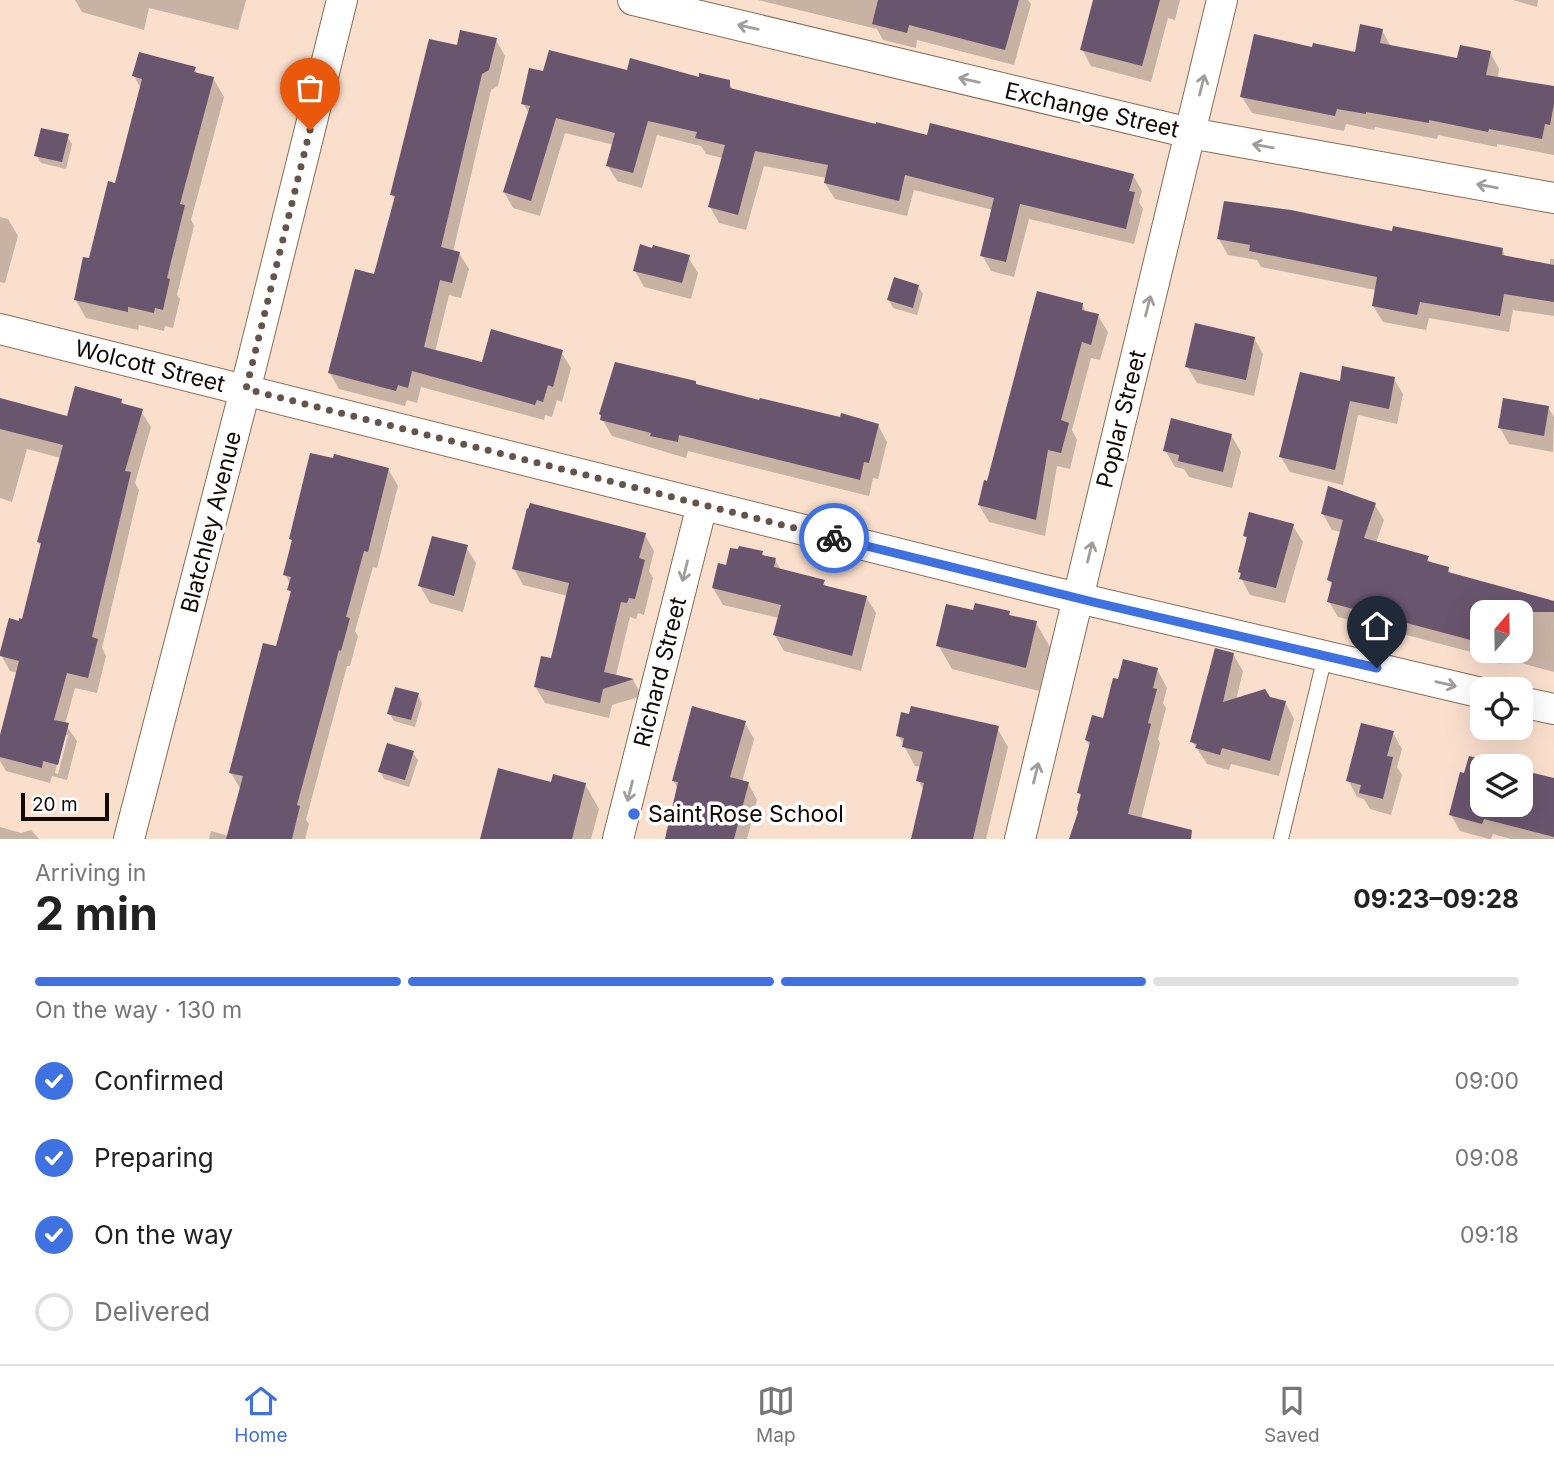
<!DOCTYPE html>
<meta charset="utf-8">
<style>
:root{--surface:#fff;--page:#f2f2f2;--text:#222;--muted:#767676;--line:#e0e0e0;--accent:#3f71e1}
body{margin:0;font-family:Inter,sans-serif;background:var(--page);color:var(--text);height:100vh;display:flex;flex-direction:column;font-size:26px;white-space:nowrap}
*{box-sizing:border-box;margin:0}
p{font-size:23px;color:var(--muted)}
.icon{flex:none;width:38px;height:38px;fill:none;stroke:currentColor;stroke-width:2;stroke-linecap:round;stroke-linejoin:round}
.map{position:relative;height:839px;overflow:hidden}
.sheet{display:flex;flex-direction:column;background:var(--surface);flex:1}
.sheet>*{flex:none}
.needle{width:46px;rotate:20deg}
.fabs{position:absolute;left:1470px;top:600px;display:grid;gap:14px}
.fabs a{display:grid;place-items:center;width:63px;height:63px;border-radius:14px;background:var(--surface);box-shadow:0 7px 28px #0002;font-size:35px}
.scale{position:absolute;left:21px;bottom:18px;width:88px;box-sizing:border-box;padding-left:7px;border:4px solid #130903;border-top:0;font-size:19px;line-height:24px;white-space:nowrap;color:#130903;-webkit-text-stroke:5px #fff;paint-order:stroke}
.pin{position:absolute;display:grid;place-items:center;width:60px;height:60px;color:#fff;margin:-72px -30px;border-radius:50% 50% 50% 0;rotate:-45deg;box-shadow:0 0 7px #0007}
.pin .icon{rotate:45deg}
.courier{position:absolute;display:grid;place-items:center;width:70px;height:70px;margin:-35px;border:5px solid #3f71e1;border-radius:50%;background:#fff;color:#222;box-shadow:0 2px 9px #0007}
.overview em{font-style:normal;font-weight:700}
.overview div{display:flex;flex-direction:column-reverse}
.overview{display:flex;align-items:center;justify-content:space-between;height:119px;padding:0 35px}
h1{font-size:46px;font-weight:700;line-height:52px}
.bar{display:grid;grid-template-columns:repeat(4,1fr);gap:10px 7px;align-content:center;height:84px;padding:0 35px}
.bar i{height:9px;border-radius:5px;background:var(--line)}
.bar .current{background:var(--accent)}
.bar p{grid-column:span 4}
ol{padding:0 35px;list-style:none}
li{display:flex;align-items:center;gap:21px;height:77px}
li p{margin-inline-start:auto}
li .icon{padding:7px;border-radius:50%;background:var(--accent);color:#fff;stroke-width:4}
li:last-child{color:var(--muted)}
li i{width:38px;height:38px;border:4px solid var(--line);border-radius:50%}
.menu{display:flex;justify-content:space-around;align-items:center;height:98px;border-top:2px solid var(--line);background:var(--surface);font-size:19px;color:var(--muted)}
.menu a{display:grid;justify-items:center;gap:4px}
.menu .current{color:var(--accent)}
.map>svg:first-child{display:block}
</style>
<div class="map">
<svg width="1554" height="839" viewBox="0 0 1554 839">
<rect width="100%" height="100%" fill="#fadfcd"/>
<!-- shadow -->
<path fill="#0003" fill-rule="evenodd" d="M75,0H246L238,30L149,8L144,30L82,12Z
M758,0H1028L1031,4L1014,65L917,40L916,48L883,40L877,29Z
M1102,0H1180L1175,20L1168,18L1151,82L1091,66L1082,49Z
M1513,0H1538L1537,7Z
M1382,30L1391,47L1459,60L1490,52L1499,69L1498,78L1554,88V155L1497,144V147L1438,135L1437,139L1375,127L1374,130L1346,124L1344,131L1252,113L1242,97L1313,49L1356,54Z
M496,40L505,56L498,86L491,90L453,252L459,253L469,269L461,298L449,295L435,352L483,364L561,352L571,368L562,402L557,400L552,417L545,415L544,420L421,387L417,403L407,400L405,406L339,389L330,373L376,277L396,201L392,195L458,47Z
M194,68L198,75L213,78L224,97L191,220L194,226L177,295L180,299L173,328L165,326L164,331L139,325L138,330L86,318L75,299L116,185L141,89L134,76Z
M629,72L728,82L734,91L928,137L1133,175L1142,191L1139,202L1143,209L1134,244L1029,219L1014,277L991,271L982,255L993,210L914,190L907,216L835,199L825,183L827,178L764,166L746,230L719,223L710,207L723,158L706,154L701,146L657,135L642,188L617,181L608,166L614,145L565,133L540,216L513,208L504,192L529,114L523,103L544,73Z
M67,136L72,144L66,169L41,163L36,155Z
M0,217L8,219L18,236L5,283L0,282Z
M1393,233L1502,249L1506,258L1550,266V259H1554V316L1513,310L1509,332L1429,318L1426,330L1383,322L1373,306L1376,290L1261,267L1257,260L1228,255L1219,239Z
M688,257L698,273L691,299L644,287L635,271Z
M918,287L923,294L917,315L893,308L889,300Z
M1082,305L1087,313L1098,316L1108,332L1100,360L1091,358L1072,430L1077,440L1070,469L1057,466L1045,536L989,522L979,505L989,483Z
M1254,338L1263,354L1254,396L1197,383L1187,366Z
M1394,379L1403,394L1397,424L1358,415L1343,485L1290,472L1281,457L1341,383Z
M695,382L698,386L841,419L878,425L887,442L878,479L873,478L869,496L688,451L686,458L612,436L602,419L600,414Z
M0,400L68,418L121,400L124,406L141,411L151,427L135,483L139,490L102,648L106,656L97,693L75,688L65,724L77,741L67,780L52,776L50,783L6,771L0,761V742L18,673L10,671L1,655L20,623L24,621L42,548L38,542L61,458L27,449L12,502L0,498ZM64,735H68L58,774L55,773Z
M1548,407L1554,417L1553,452L1509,444L1500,428Z
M1231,435L1241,452L1232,488L1189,477L1184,469L1175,467L1165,450Z
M388,469L398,486L377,568L373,567L355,631L358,636L350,666H347L306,820L309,824L305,839H209L211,831L229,836L241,790L231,773L277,648L292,595L289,590L290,584L285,574L293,543L291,538Z
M1375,505L1384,520L1376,543L1427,557L1431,564L1448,569L1452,575L1554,601V672L1503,658L1501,664L1477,657L1475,653L1338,617L1329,602L1333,587L1329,580L1341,532L1332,530L1323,514ZM1482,612H1521V651H1482Z
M1293,526L1303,542L1285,603L1250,595L1241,578L1240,572L1247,541L1245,536Z
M645,535L654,551L649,571L653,578L644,615L638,613L636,619L630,617L616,675L633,680L642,696L612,705L609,718L545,703L535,686L552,660L568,596L523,585L514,569Z
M466,547L476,563L463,612L430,603L420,586Z
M762,553L765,557L775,560L781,570L823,582L827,587L866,597L876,613L861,671L784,651L774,634L779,618L723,605L713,588L727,567Z
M974,613H1009L1011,617L1036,623L1050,647L1039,691L952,669L938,645Z
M1233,654L1243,671L1236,700L1269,698L1285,702L1294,719L1279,776L1231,764L1229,770L1207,764L1192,741Z
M1157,669L1167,688L1163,703L1166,708L1158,739L1160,743L1141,819L1185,839H1071L1080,812L1082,798L1079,793L1090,747L1086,740L1104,720L1119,681Z
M418,695L422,703L415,727L394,721L389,713Z
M745,723L754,739L742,782L748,783L757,800L747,839H666V830L669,828L678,789L673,780Z
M997,728L1008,747L986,839H912L924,791L918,780L921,767L915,766L898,735Z
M1393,733L1402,749L1397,767L1402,775L1391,815L1370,809L1364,799L1357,797L1348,780Z
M413,753L418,760L409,787L384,779L380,771Z
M1470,758L1503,766H1482V805H1521V771L1554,779V839H1511L1493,834L1491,839H1489L1460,831L1451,815Z
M552,784H585L599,809L591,839H482Z
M0,827L21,833L31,830L39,839H0Z"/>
<!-- building -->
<path fill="#6a556f" d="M878,0H1019L1005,50L909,25L907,33L872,24Z
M1093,0H1160L1142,66L1080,50Z
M1360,24L1383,29L1380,43L1457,58L1460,45L1491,51L1486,75L1554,86V104L1550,125L1545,124L1542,139L1489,129L1488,132L1429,120V123L1366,112V114L1337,109L1335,116L1240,97L1254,34L1312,47L1313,43L1355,52Z
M460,30L497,38L489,70L482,74L441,247L460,252L452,283L440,280L424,347L482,362L491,329L563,350L553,387L548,385L543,402L537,400L535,405L412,371L408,388L398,385L396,391L328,373L355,269L374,274L395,196L390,195L429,39L457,45Z
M549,50L627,70L630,58L699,77V73L730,80V88L876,124V122L927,135L930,123L1134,174L1129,191L1135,192L1126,229L1020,204L1006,262L980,256L994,198L905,175L899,201L824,183L828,165L755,151L738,215L708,207L725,145L695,138L697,132L648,121L633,173L606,166L615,133L556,118L531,201L503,192L530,106L521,104L529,68L543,71Z
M139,52L196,67L194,72L214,77L180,204L185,205L167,278L170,279L163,310L155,308L154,313L128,307V312L74,300L83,257L89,258L108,181L115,183L142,79L132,76Z
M41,128L69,134L62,162L34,156Z
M1224,201L1291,210L1392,231L1393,226L1503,248L1502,255L1554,265V302L1504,294L1500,316L1420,302L1417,315L1372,306L1377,277L1249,251L1250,245L1217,239Z
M640,244L652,248L653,245L690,255L682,283L633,271Z
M894,277L919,285L913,308L887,300Z
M1037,291L1083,303L1082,310L1099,314L1091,345L1082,342L1061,420L1069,423L1061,453L1048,450L1036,520L978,505L984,480L987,481Z
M1195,323L1255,337L1246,380L1185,367Z
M615,362L696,381V384L759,400L760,398L840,417L841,413L879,424L869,463L864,462L860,480L679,435L678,442L650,436L651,433L600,420L601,415L599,414Z
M1342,366L1395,377L1389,409L1350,401L1335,470L1279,457L1300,372L1340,381Z
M75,386L122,399L121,403L143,409L125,471L131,472L92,637L98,639L88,678L67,673L54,720L69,723L58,765L43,761L42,768L0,757V735L19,661L0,656V652L9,618L19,621V618L22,619L41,543L37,542L63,445L0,429V398L67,416Z
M1503,398L1549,406L1544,436L1498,428Z
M1171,418L1232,434L1223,472L1178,461L1179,455L1163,451Z
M310,453L333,458L334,454L389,468L368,552L364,551L346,617L350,618L341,651L339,650L297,805L300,806L292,839H226L243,776L229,773L263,643L276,646L291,591L287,590L291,577L283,575L292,540L289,539Z
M1328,486L1376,503L1364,538L1429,556L1427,561L1449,567L1448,572L1554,601V612H1482V643L1327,602L1332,582L1327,580L1343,520L1321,514Z
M530,503L646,533L639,558L645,560L635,599L629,598L627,603L621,602L604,672L634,679L603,689L600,703L534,687L541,656L551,658L569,583L512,569L527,508L528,509Z
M1249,512L1294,524L1276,588L1239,579L1241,573L1238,572L1247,537L1243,536Z
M432,536L468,545L454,596L418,586Z
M739,546L763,551L762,555L776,558L774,567L825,580L823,585L867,596L852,656L773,635L781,605L712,588L718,563L726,565L730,548L738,549Z
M975,603L1010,611L1009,615L1037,621L1026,668L936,646L946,604L973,610Z
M1215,648L1234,653L1223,702L1265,689L1270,697L1286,701L1270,761L1222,748L1220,755L1195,748L1197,744L1190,742Z
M1123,659L1158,668L1153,688L1157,689L1148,723L1151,724L1128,814L1192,830L1191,839H1069L1078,812L1077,809L1081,794L1077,793L1090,742L1085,740L1092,715L1103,718L1113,678L1118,679Z
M395,687L419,693L411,720L387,714Z
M692,706L746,721L730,777L749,782L734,839H665L678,782L672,781Z
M911,706L999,726L973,839H911L924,783L916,781L923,752L902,747L904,738L896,736L901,712L909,714Z
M1361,723L1394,731L1387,756L1393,757L1383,799L1359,793L1361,785L1346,781Z
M387,743L414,751L405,780L378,772Z
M1469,756L1509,766H1482V805H1521V770L1554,778V837L1484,819L1482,824L1449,815L1460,772L1464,773Z
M498,768L551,782L553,774L586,783L572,839H480Z"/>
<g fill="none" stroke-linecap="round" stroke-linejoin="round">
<!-- lane casing -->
<g stroke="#896c57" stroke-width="16">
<path id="lane" d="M1281,839L1325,656"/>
</g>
<!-- street casing -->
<g stroke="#896c57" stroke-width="32">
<path id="street" d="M633,0L1190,133L1554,198
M0,329L1040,589L1482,693
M1521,702L1554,709
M129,839L252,363L342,0
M618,839L702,505
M1020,839L1222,0"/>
</g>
<!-- lane -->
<use href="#lane" stroke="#fff" stroke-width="14"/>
<!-- street -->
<use href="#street" stroke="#fff" stroke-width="30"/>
</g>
<!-- one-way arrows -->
<defs><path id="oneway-shaft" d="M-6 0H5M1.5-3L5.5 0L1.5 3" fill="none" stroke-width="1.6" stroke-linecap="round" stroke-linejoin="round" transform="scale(1.75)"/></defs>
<g stroke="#a19d9a">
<use href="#oneway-shaft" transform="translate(748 27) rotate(-167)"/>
<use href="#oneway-shaft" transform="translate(969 80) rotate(-167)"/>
<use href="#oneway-shaft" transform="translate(1202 85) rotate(-76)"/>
<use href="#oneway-shaft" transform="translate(1263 146) rotate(-170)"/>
<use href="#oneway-shaft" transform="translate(1487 186) rotate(-170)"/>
<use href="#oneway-shaft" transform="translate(1148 306) rotate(-76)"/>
<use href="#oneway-shaft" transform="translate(1090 552) rotate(-76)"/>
<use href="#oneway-shaft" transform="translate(685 571) rotate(104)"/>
<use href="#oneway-shaft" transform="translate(1446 684) rotate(13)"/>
<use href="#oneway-shaft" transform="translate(1036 773) rotate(-76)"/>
<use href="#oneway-shaft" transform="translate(630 791) rotate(104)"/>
</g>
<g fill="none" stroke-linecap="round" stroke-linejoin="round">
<!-- done -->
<path stroke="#64544a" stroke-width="7" stroke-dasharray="0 12.6" d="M310,130L246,389L834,538"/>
<!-- route -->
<path stroke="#3f71e1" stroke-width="9" d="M834,538L1093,602L1377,668"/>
</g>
<!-- markers -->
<circle fill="#3f71e1" stroke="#fff" stroke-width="2.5" cx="634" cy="814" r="7"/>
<g text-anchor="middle" stroke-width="7" stroke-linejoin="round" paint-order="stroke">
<!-- street labels -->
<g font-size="23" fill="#130903" stroke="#fff">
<text transform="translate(1092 110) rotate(13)" y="8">Exchange Street</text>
<text transform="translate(150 366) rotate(14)" y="8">Wolcott Street</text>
<text transform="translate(1121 419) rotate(-76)" y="8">Poplar Street</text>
<text transform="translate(211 522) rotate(-76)" y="8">Blatchley Avenue</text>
<text transform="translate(660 672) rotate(-76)" y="8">Richard Street</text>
</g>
<!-- poi labels -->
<g font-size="23" fill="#130903" stroke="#fff" text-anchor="start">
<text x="648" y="822">Saint Rose School</text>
</g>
</g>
</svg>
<div class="fabs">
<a><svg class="needle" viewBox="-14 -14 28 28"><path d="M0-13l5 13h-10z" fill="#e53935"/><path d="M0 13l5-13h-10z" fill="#767676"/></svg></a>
<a><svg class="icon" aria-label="locate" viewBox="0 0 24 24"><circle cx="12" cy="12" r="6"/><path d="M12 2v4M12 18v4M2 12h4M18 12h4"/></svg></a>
<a><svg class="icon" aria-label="layers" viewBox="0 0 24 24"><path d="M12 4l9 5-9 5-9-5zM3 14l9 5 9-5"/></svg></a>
</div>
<div class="scale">20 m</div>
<div class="pin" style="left:310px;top:130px;background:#ea580c"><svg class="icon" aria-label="bag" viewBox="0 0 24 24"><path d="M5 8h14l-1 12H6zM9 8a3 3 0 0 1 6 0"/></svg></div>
<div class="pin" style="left:1377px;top:668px;background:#1f2937"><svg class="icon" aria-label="home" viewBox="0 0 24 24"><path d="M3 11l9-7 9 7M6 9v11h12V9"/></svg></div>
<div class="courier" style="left:834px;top:538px"><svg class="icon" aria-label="bike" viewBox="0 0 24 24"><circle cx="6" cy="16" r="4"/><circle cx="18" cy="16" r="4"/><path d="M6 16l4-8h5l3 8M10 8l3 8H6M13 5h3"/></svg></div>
</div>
<section class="sheet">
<div class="overview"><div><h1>2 min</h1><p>Arriving in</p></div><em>09:23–09:28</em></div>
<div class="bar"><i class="current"></i><i class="current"></i><i class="current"></i><i></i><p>On the way · 130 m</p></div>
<ol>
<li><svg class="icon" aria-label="check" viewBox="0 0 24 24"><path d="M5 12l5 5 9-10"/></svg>Confirmed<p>09:00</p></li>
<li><svg class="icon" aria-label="check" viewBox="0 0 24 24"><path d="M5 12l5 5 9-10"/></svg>Preparing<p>09:08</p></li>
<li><svg class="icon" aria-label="check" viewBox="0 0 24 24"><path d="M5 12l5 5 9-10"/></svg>On the way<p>09:18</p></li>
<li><i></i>Delivered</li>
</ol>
</section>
<nav class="menu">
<a class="current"><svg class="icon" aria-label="home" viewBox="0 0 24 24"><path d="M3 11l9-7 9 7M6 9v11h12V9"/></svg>Home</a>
<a><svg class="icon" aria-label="map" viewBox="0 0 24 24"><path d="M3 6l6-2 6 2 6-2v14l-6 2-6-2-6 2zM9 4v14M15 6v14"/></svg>Map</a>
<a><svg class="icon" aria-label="saved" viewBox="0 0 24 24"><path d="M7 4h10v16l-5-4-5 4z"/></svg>Saved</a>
</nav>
